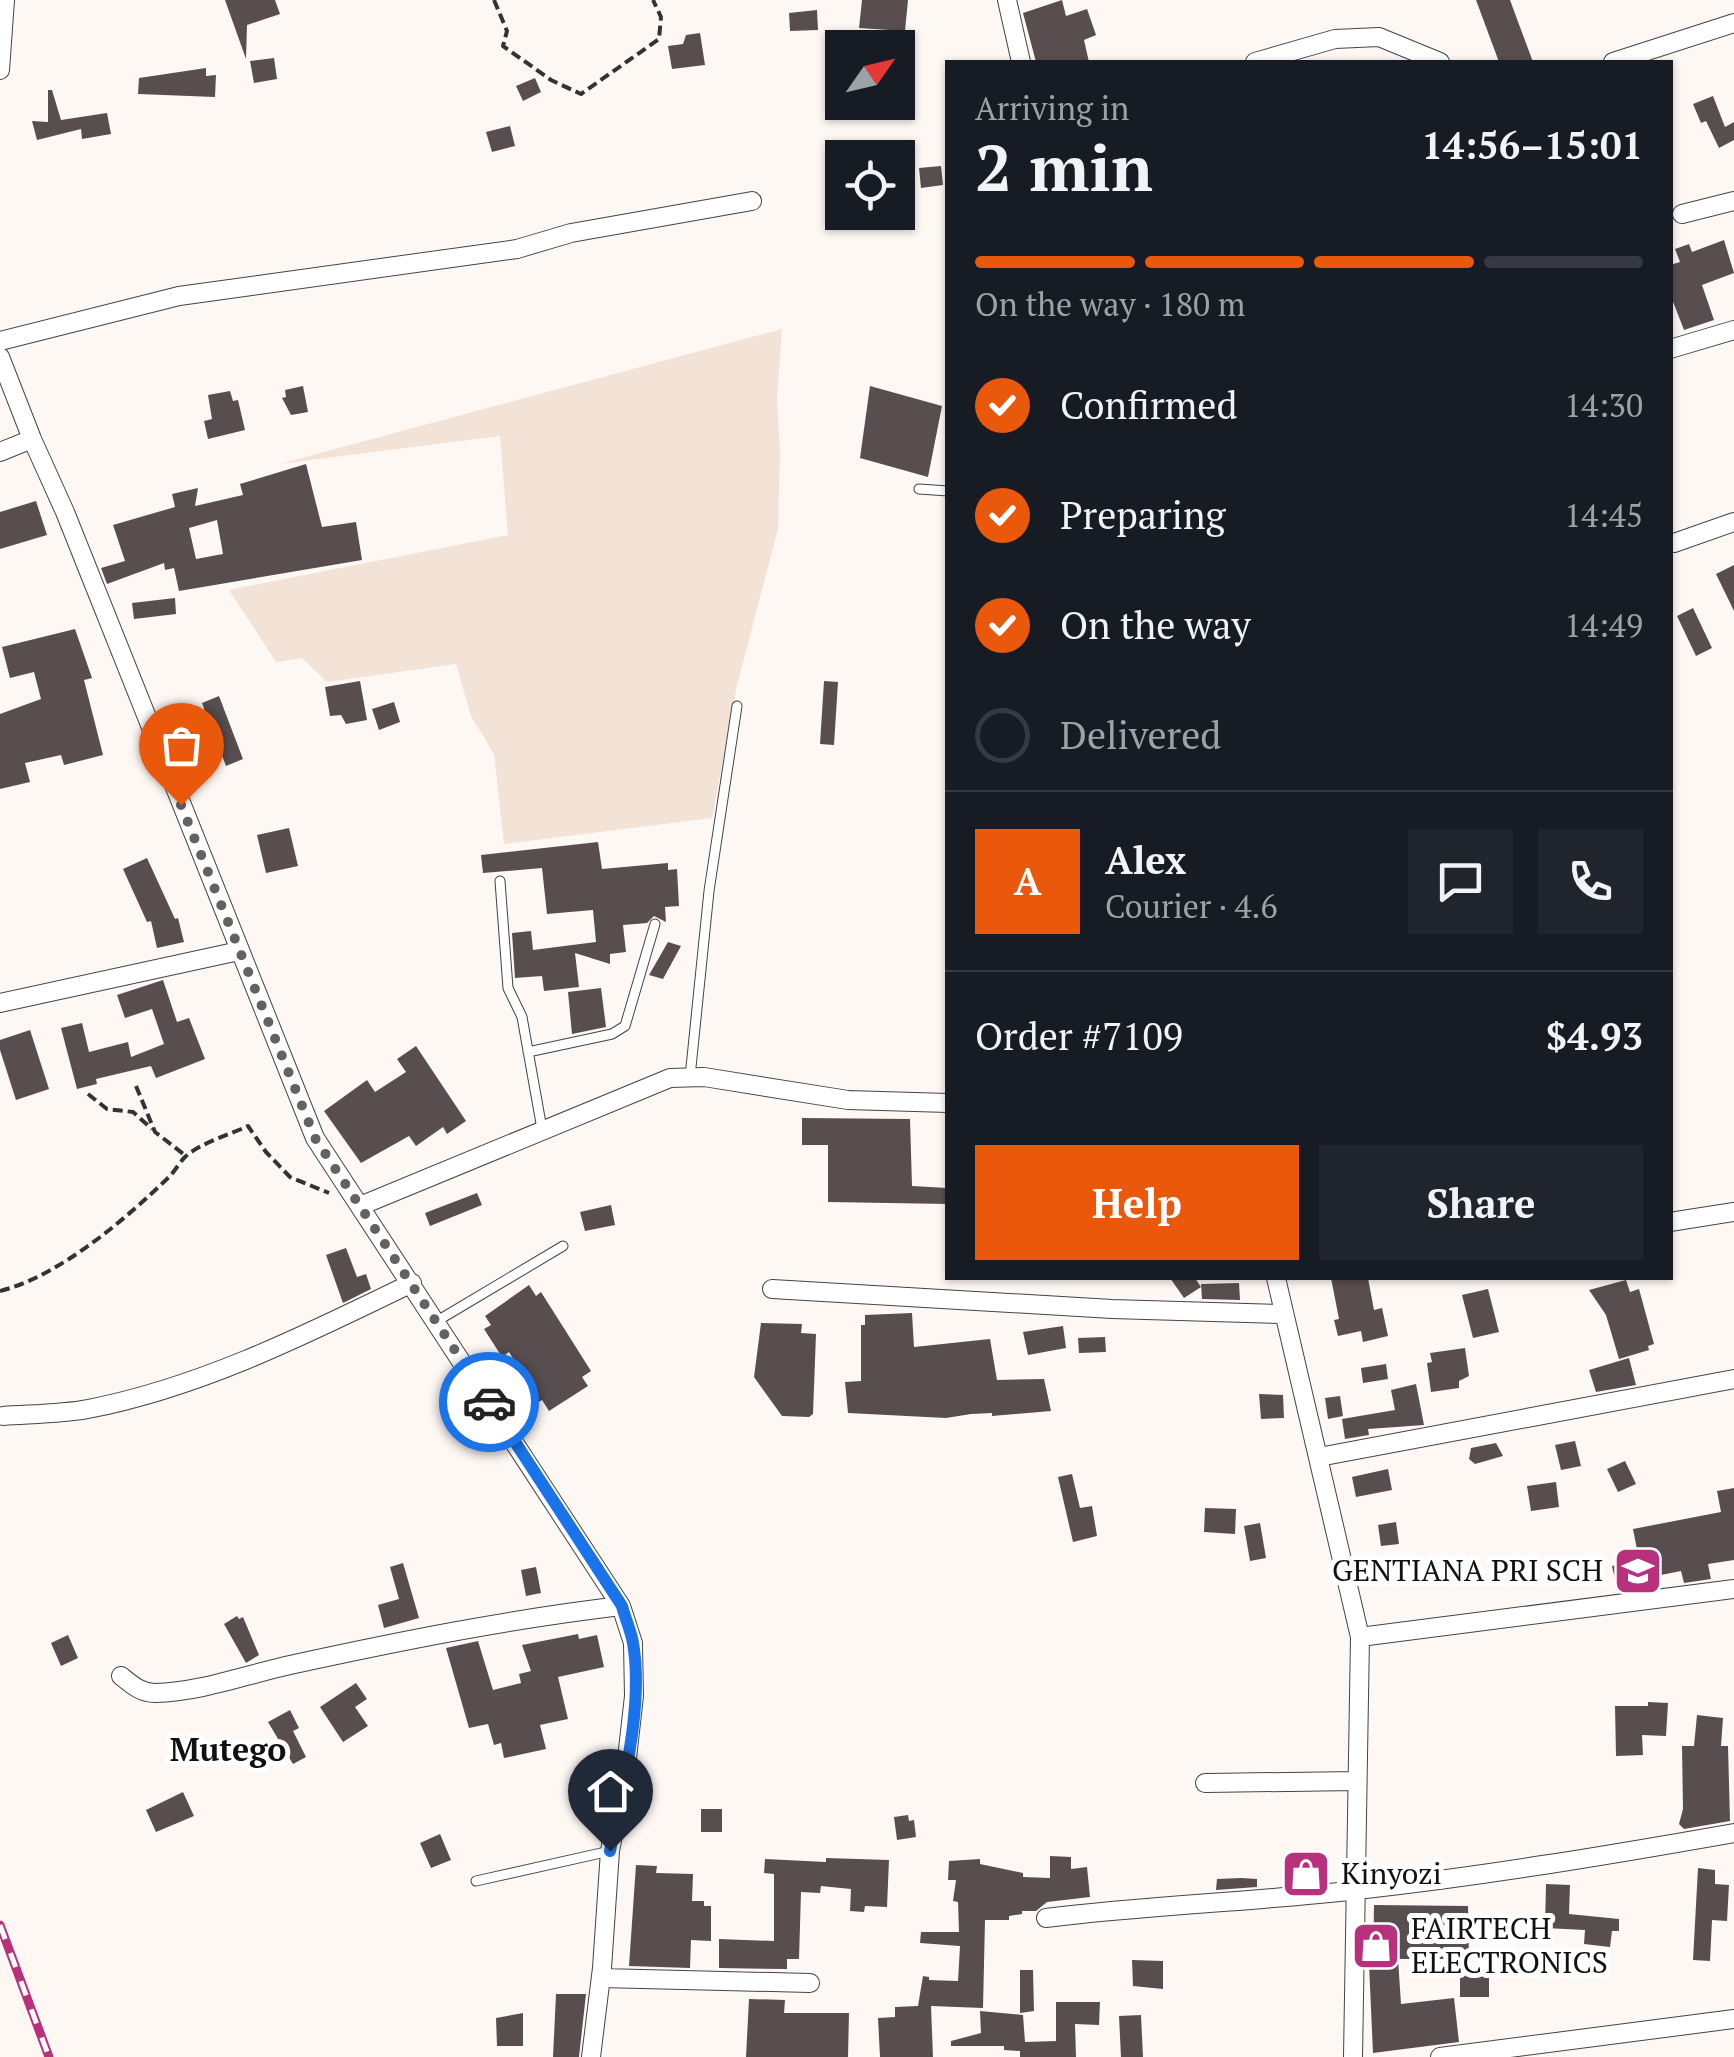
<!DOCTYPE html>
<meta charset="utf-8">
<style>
:root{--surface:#171b24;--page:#20242c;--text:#f1f3f6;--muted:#9ea1a6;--line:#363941;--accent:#ea580c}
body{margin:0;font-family:"PT Serif",serif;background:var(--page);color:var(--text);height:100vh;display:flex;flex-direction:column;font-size:38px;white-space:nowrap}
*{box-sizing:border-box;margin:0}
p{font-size:32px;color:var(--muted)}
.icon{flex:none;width:55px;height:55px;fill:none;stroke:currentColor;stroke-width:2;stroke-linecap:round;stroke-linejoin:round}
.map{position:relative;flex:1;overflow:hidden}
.details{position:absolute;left:945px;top:60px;width:728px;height:1220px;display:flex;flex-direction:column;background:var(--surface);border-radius:0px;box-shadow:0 2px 8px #0004}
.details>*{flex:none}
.needle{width:65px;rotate:56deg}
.fabs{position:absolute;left:825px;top:30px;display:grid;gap:20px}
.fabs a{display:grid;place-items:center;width:90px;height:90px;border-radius:0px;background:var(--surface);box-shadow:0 2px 8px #0004;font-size:50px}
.pin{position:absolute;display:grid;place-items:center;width:85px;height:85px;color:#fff;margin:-102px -42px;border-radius:50% 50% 50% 0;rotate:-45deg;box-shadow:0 0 10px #0007}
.pin .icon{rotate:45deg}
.courier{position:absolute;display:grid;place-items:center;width:100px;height:100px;margin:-50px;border:8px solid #1a73e8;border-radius:50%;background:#fff;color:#222;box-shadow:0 2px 12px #0007}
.overview em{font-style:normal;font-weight:600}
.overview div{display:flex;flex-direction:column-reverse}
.overview{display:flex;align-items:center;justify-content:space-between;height:170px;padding:0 30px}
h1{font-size:65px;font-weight:600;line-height:75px}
.bar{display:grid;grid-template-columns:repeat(4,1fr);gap:15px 10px;align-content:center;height:120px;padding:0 30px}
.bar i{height:12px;border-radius:8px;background:var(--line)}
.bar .active{background:var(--accent)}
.bar p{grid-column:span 4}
.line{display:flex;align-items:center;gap:25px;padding:0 30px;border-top:2px solid var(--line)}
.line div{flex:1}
.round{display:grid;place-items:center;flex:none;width:105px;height:105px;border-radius:0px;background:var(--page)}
ol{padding:0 30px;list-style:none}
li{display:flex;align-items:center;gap:30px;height:110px}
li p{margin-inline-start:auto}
li .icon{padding:10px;border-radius:50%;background:var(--accent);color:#fff;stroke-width:4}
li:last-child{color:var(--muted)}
li i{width:55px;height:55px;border:5px solid var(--line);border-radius:50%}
.action{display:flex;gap:20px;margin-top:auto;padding:20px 30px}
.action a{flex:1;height:115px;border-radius:0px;background:var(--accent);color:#fff;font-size:40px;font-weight:600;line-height:115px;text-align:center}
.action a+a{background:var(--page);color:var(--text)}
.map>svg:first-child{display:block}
</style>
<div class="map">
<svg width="1734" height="2057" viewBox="0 0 1734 2057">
<rect width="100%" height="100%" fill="#fef8f5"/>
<!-- farmland -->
<path fill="#f3e2d6" d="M782,329L777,399L780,452L778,529L737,685L712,818L504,844L494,754L471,716L456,664L327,682L302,658L276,662L229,590L508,535L500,436L279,464Z"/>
<!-- building -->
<path fill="#594e4f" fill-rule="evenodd" d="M225,0H275L280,14L247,25L246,59Z
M862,0H908L905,31L859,28Z
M1062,0L1066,16L1087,9L1096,35L1084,40L1089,62H1036L1023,13Z
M1476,0H1510L1533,62H1499Z
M817,10L818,30L790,31L789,13Z
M700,33L705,65L672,69L668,46L683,44L686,35Z
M274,58L277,79L254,83L250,61Z
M206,68V76L216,75L215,97L138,94L139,78Z
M535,78L541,92L523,101L516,86Z
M48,90H52L61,120L107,113L111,134L82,139L81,129L37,140L32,121L48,122Z
M1713,96L1725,127L1734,122V140L1719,148L1706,121L1701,123L1693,104Z
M510,126L515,146L492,152L486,132Z
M941,166L943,185L921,188L919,168Z
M1724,240L1734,273L1702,285L1714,320L1684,330L1670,294V265L1680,262L1675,249L1689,244L1692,252Z
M303,386L308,412L291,415L282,398L286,397L285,390Z
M870,386L942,406L928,477L860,458Z
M230,391L233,401L238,400L245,430L208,439L204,421L212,419L208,395Z
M306,464L322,527L356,522L362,560L179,591L174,568L165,570L164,563L107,584L101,568L125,561L113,525L175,507L172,494L198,488L195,506L243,495L240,484ZM217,520L223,554L196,559L189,528Z
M36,501L47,535L0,549V512Z
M1734,565V611L1716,574Z
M175,598L176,614L134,619L132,603Z
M1693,608L1712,648L1696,656L1677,616Z
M75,629L92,678L84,680L103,755L64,765L61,755L25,763L30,782L0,789V714L41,699L34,672L10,678L2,647Z
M360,681L367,720L346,724L341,715L330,716L325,687Z
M824,681L838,682L834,745L820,744Z
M219,696L243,759L226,766L202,703Z
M394,702L400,722L379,730L372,709Z
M289,828L298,866L266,873L257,835Z
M598,842L602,869L668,863V870L677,869L679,906L665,907L666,922L654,916L647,923L623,925L626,952L610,954V964L575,953L579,987L544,991L542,976L515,978L512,933L531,931L533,950L596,942L593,910L547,914L542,868L483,873L481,855Z
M147,858L175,919L178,918L184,942L157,948L151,921L147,922L123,869Z
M668,942L681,946L663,979L649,975Z
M163,980L177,1022L189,1018L205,1059L156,1078L151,1066L96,1079L97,1084L77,1089L61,1028L82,1023L89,1052L128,1042L131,1057L164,1044L152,1009L125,1018L117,995Z
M601,988L606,1027L572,1034L568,992Z
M30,1030L49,1089L16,1100L0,1050V1040Z
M416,1046L466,1121L447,1134L443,1127L416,1146L409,1136L361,1163L324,1111L367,1080L375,1092L406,1072L397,1059Z
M802,1118L910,1119L912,1186L948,1188V1204L828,1202V1145H802Z
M477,1193L482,1205L430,1226L425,1213Z
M611,1205L615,1225L585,1231L580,1212Z
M346,1248L357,1277L366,1274L371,1289L343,1303L326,1255Z
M1170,1278H1195L1201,1287L1184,1298Z
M1331,1278H1368L1374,1310L1382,1308L1388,1336L1363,1342L1361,1331L1338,1336L1334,1320L1339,1319Z
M1626,1280L1630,1292L1639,1289L1654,1344L1648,1346L1649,1350L1619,1359L1606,1315L1589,1290Z
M1239,1283L1240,1300L1202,1299L1201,1284Z
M529,1285L536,1296L541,1292L591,1371L582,1377L588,1386L549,1411L542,1400L534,1405L519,1382L525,1378L509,1352L502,1357L484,1329L491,1325L485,1316Z
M1488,1289L1499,1332L1473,1338L1462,1295Z
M912,1313L914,1347L990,1339L997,1380L1044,1379L1051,1411L992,1416V1413L971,1414L946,1418L848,1413L845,1382L861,1381V1325H865V1315Z
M761,1323L802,1324L801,1333L816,1334L813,1414L809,1417L782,1416L754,1377Z
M1063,1326L1066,1348L1028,1355L1023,1332Z
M1105,1337L1106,1352L1079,1353L1078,1338Z
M1465,1348L1469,1376L1459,1381V1388L1431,1392L1427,1363L1432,1362L1430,1353Z
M1629,1358L1636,1385L1596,1392L1589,1370Z
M1386,1364L1388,1379L1363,1383L1361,1368Z
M1416,1384L1424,1425L1368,1429L1369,1435L1345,1439L1342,1419L1395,1410L1391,1390Z
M1259,1394L1283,1395L1284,1418L1261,1419Z
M1340,1396L1343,1416L1328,1419L1325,1398Z
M1575,1441L1581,1466L1561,1470L1555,1445Z
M1496,1443L1503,1456L1475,1464L1469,1459L1471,1448Z
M1625,1461L1636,1484L1618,1492L1607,1469Z
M1388,1469L1392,1490L1356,1497L1352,1477Z
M1072,1474L1080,1508L1092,1506L1097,1536L1073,1542L1058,1477Z
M1556,1482L1559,1507L1531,1511L1527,1486Z
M1734,1488V1560L1708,1564L1711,1579L1684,1583L1681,1571L1616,1584L1612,1566L1639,1560L1633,1529L1721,1512L1717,1491Z
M1205,1508L1236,1509L1235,1534L1204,1532Z
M1396,1522L1399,1544L1381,1546L1378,1525Z
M1260,1523L1266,1558L1250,1561L1244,1526Z
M403,1563L419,1618L384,1628L378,1605L399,1599L390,1567Z
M536,1567L541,1593L526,1596L521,1570Z
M237,1616L239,1619L243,1617L259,1655L246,1663L224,1624Z
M578,1634L579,1639L597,1635L604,1667L558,1677L568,1719L540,1725L546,1749L504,1758L501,1743L494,1745L488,1724L469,1728L446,1648L478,1641L493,1690L521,1683L519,1674L531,1671L522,1645Z
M68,1635L78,1658L61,1666L51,1643Z
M356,1683L367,1699L355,1707L368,1726L343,1742L320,1707Z
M1648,1702L1668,1703L1666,1736L1642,1735L1643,1755L1616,1756L1615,1706H1648Z
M290,1710L299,1728L293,1731L306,1757L293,1764L268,1722Z
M1697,1715L1723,1718L1721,1746H1728L1730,1821L1684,1829L1679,1824L1683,1809L1682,1746H1694Z
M183,1792L194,1816L156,1832L146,1810Z
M701,1809H722V1832H701Z
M908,1815L909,1821L914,1820L916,1837L897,1840L894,1817Z
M440,1834L451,1860L431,1868L420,1843Z
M1050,1856L1071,1857V1869L1087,1867L1090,1897L1047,1902L1036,1911H1022V1914L1009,1916V1920H985L983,2008L931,2006L933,2057H880L878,2018L895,2017V2007L918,2006L923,1976L929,1977V1980L958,1981L960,1946L920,1943L921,1932H959L958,1902L953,1901L956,1880H948L949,1861L980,1859V1864L1023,1873V1877L1050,1878Z
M826,1858L889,1860L887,1907L865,1906L864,1912L850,1911L851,1889L821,1886L820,1893L801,1892L799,1959H787V1969L719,1968V1939L774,1941V1874L764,1873L765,1859L826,1862Z
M636,1865L657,1866L656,1873L693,1874L692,1901H704V1906H711V1941L691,1940L690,1968L629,1966Z
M1698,1868L1715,1870V1884L1729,1885L1727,1921L1712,1920L1710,1961L1693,1960Z
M1241,1878L1257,1879V1887L1216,1890L1217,1879Z
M1546,1884L1570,1885L1569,1914L1619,1919V1931H1612L1610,1947L1584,1944L1585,1930L1545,1928Z
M1374,1905L1468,1906L1469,1959H1398L1401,2004L1454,1998L1459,2042L1373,2053L1369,1964L1373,1963Z
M1132,1960L1163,1961V1989L1133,1986Z
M1460,1967H1489V1997H1460Z
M1020,1970H1033L1034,2011L1020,2013Z
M556,1994H586L579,2057H553Z
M749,1999L785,2000L784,2013H849L848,2057H746Z
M1056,2002H1100L1099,2025L1075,2024L1076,2057H1020V2051L1004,2050V2046H951V2041L981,2033L980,2011L1023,2015L1025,2042L1056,2041Z
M523,2013V2046H497L496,2018Z
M1141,2015L1143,2057H1121L1119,2016Z"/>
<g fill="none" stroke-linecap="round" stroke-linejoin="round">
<!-- lane casing -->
<g stroke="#444" stroke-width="11">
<path id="lane" d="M919,489L948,491
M500,881L508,988L522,1017L542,1129
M528,1052L612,1034L625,1026L655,924
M690,1077L709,891L737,706
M437,1321L563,1246
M476,1881L610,1851"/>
</g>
<!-- street casing -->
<g stroke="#444" stroke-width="20">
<path id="street" d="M1007,0L1021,62
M1255,62L1335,39L1379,37L1440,62
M1613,62L1734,23
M0,70L5,0
M1682,214L1734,201
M0,341L179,296L517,249L571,233L752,201
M1670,349L1734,330
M0,357L32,439L65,512L315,1138L621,1606L633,1643L634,1696L626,1767L610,1851L602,1968L591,2057
M0,452L32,439
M1674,543L1734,522
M0,1003L239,951
M360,1206L670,1078L704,1077L848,1100L948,1103
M1670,1222L1734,1212
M1276,1278L1360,1637L1353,2057
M772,1289L1112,1309L1282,1314
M3,1416C31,1414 61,1414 88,1409C202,1387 309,1333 412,1283
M1319,1457L1734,1379
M1360,1637L1734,1589
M121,1676C132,1685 141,1693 155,1693C200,1692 245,1675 290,1665C400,1641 510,1619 621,1606
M1205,1783L1357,1781
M1046,1918C1150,1905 1254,1902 1357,1890C1484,1876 1609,1855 1734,1833
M601,1978L810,1983
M1440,2057L1734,2019"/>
</g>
<!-- path -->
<path stroke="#333" stroke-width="4" stroke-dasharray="10 5" stroke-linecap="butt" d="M494,0L507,31L503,46L551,80L581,94L659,39L661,17L653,0
M136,1086L155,1132L186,1156
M88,1094L107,1109L133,1112L152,1129
M0,1291C60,1276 127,1218 171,1175C176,1169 180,1162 185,1157C200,1143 229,1135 248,1126L266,1152L290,1177L329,1193"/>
<!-- lane -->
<use href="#lane" stroke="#fff" stroke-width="9"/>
<!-- street -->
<use href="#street" stroke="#fff" stroke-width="18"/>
<!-- rail casing -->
<g stroke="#b8317c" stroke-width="9">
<path id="rail" d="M0,1925L49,2057"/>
</g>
<!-- rail -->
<use href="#rail" stroke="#fff" stroke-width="5" stroke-dasharray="15" stroke-linecap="butt"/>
</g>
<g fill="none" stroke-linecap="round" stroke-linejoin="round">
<!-- done -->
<path stroke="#646261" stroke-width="10" stroke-dasharray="0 18" d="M181,805L315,1138L489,1402"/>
<!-- route -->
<path stroke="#1a73e8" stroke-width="12" d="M489,1402L622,1606C625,1618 631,1631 633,1643C644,1707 622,1788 610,1851"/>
</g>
<!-- icons -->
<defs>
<g id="school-square" transform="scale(2.5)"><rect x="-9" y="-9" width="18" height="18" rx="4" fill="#b8317c" stroke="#fff"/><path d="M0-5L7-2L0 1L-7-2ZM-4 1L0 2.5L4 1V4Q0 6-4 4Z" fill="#fff"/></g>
<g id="shop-square" transform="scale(2.5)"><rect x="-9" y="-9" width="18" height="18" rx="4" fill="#b8317c" stroke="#fff"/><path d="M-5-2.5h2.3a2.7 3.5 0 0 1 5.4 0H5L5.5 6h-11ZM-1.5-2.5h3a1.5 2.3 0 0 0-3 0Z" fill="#fff"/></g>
</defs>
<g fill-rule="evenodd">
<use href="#school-square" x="1638" y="1571"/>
<use href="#shop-square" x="1306" y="1874"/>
<use href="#shop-square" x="1376" y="1946"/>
</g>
<g text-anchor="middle" stroke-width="10" stroke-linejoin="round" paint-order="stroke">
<!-- poi labels -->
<g font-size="30" fill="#111" stroke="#fff" text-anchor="start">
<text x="1603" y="1581" text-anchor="end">GENTIANA PRI SCH</text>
<text x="1341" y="1884">Kinyozi</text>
<text x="1411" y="1939">FAIRTECH<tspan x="1411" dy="34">ELECTRONICS</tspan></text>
</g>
<!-- neighbourhood labels -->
<g font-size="32" font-weight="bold" fill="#111" stroke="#fff">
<text x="228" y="1761">Mutego</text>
</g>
</g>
</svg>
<div class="fabs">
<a><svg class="needle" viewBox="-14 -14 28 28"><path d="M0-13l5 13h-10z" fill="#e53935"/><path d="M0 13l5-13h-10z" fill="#9ea1a6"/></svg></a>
<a><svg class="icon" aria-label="locate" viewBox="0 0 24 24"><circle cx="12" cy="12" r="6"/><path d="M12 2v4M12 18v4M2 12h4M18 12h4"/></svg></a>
</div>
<div class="pin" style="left:181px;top:805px;background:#ea580c"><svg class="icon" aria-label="bag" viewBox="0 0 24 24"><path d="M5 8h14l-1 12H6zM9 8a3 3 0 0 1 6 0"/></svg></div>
<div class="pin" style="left:610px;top:1851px;background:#1f2937"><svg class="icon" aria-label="home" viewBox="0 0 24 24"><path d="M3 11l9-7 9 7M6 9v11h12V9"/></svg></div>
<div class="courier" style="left:489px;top:1402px"><svg class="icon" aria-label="car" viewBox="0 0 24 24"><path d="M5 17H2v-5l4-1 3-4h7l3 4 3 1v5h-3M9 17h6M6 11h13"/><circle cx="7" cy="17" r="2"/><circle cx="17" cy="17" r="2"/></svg></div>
<section class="details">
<div class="overview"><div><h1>2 min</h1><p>Arriving in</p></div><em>14:56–15:01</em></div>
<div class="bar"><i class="active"></i><i class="active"></i><i class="active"></i><i></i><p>On the way · 180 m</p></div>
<ol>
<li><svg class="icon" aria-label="check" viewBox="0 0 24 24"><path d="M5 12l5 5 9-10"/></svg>Confirmed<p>14:30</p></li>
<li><svg class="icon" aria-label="check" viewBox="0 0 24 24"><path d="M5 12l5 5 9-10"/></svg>Preparing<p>14:45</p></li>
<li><svg class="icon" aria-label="check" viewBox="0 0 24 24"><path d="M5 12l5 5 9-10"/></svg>On the way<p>14:49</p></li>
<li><i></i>Delivered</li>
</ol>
<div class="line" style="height:180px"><b class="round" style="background:var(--accent);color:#fff">A</b><div><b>Alex</b><p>Courier · 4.6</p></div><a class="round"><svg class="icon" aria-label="chat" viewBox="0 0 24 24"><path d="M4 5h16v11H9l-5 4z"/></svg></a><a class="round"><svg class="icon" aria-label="phone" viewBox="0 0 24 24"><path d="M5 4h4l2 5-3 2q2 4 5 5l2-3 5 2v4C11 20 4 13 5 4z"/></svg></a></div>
<div class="line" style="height:130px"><div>Order #7109</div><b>$4.93</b></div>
<div class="action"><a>Help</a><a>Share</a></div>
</section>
</div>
